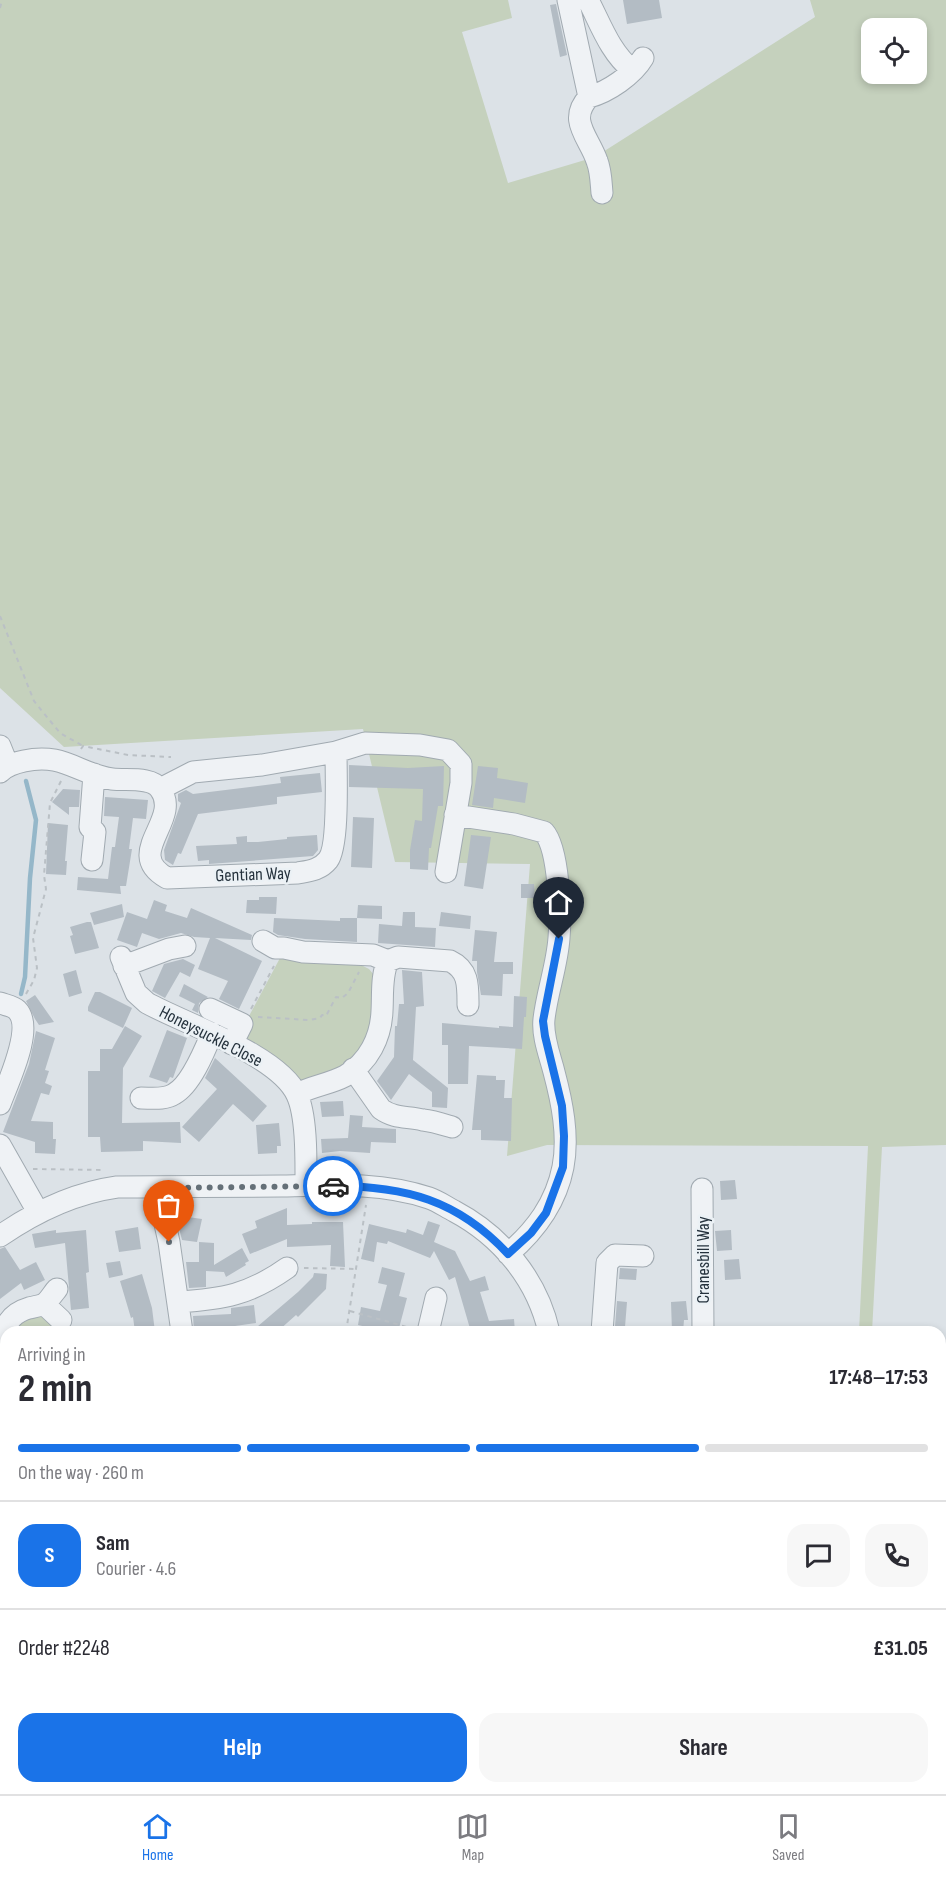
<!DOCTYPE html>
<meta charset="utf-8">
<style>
:root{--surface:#fff;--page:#f7f7f7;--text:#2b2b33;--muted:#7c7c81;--line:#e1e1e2;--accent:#1a73e8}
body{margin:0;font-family:"Sofia Sans Condensed",sans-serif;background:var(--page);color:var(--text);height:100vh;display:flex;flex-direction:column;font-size:22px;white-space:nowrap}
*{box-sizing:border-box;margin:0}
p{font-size:20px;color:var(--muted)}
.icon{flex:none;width:33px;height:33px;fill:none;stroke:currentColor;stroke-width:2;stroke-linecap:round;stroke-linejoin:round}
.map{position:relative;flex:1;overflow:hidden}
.drawer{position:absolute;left:0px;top:1326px;width:946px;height:468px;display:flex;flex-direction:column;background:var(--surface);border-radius:18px 18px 0 0;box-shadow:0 3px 9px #0003}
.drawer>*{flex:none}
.tools{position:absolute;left:861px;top:18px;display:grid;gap:12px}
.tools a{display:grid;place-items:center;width:66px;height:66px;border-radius:12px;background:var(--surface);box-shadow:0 3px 9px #0003;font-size:30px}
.pin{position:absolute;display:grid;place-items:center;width:51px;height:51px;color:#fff;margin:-62px -26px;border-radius:50% 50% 50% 0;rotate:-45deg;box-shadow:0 0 6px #0007}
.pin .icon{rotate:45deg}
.courier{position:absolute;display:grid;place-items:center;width:60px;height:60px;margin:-30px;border:4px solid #1a73e8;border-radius:50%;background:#fff;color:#222;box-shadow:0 2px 8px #0007}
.head em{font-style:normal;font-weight:700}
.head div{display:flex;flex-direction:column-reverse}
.head{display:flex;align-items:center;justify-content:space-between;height:102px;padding:0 18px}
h1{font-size:39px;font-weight:700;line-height:45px}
.bar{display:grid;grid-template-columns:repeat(4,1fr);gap:9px 6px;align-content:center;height:72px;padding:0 18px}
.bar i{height:8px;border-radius:4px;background:var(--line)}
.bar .active{background:var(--accent)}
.bar p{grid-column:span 4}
.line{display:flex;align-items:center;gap:15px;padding:0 18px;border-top:2px solid var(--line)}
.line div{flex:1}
.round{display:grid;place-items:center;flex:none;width:63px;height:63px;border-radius:18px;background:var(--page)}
.cta{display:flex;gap:12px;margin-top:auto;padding:12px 18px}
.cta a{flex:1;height:69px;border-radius:18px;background:var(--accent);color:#fff;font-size:24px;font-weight:700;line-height:69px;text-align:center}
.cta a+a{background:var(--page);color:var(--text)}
.dock{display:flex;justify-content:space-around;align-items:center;height:84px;border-top:2px solid var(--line);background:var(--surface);font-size:16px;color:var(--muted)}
.dock a{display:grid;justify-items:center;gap:3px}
.dock .active{color:var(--accent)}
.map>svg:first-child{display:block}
</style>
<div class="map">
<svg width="946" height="1794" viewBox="0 0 946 1794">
<rect width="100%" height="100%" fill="#dce2e7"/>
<!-- built -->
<path fill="#cad2d9" d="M0,1423H6V1788H99L100,1794H0Z"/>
<!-- green -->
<path fill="#c5d1bd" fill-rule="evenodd" d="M0,0H508L512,18L462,32L508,183L595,157L815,17L810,0H946V1145L882,1147L872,1332H859L868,1146L547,1145L507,1156L530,864L395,862L363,729L64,747L0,688ZM872,28H916V74H872Z
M345,957L369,969L374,975V1019L363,1052L340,1071L299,1083L243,1041L249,1016L280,958Z
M34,1316C47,1316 52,1322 60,1332H11L13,1328Z
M0,1424H6V1615L0,1620Z
M729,1788H846V1794H725Z"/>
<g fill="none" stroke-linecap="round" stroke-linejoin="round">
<!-- stream -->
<path stroke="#95b7c9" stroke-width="4.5" d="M21,994L25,977L30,878L36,820L26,781"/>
</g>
<!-- building -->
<path fill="#b3bcc4" d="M623,0H659L662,18L627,24Z
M556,4L567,55L560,57L550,5Z
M349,765L408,768L444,766L443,806H438L431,848H429L428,870L410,869V850L415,820L422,821L423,789L349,787Z
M478,766L498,768L497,778L528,783L525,803L494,798L493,808L472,805Z
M320,773L322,792L277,797V804L198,814L181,854L178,853L173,865L165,860L164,850L181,803L178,801V794L186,790L193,794L281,783L280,777Z
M63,789L80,790L79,807H69V815L52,802Z
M105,797L148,800L146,819L133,818L129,849H132L126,886H120L121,894L77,890L78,877L108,879L112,847H115L119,817L104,816Z
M353,817L374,818L372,868L351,867Z
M48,823L68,825L65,861H67L66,875L46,874Z
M317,835L318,850L313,856L209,864V860L198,861L196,846L237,844L236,837L247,836V842H258L287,839V837Z
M471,835L491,837L483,889L464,886Z
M521,884H534L535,898H521Z
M259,897H277L276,914L246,913L247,900H259Z
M154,900L167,905L165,911L187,918L191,908L252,935L251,940L215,938L262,961L239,1009L219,999L228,981L198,969L210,938L194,937L181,933L159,939L142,933L137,947L117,940L127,912L147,919Z
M122,904L124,917L94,925L90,913Z
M358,905L382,906V919L357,918Z
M403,912H415V927L436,928L435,947L378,943L379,924L402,926Z
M441,912L471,916L470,929L439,926Z
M274,918L340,921V918H357V942L305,939L278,935L273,932Z
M87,922H91L99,948L75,954L70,936L73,935L70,927Z
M475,930L497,932L494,962H513V974H503L502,996L481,995L477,972V961H472Z
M183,959L195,965L190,977L180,972L165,998L152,991L164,964Z
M76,970L82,993L69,997L63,974Z
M402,970L422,972L424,1006L416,1007L413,1060L448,1088L447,1108L432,1107V1092L409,1074L391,1100L377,1081L394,1057L395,1026H397L399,1004H404Z
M184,984L208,997L199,1003L198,1013L192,1010L195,1004L179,996Z
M95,992H100L132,1008L123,1028L88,1011V1007Z
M35,995L54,1022L39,1025L35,1019L26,1001Z
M514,996L527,997L526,1017H524L522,1049L469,1046L468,1084H448V1045H442V1023L499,1028V1026L513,1027Z
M125,1026L142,1036L123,1068L122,1123L180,1122L181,1143L143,1141V1151L101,1152L100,1137H88V1071H100V1049H112Z
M167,1030L187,1038L173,1078L170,1077L167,1083L149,1077Z
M36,1031L55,1038L45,1070L49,1071L45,1083L52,1086L49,1095L41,1093L31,1121L53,1122V1139H56L55,1154L35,1153V1142L3,1132L29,1064Z
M215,1058L267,1106L253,1122L233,1104L199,1142L182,1127L217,1089L205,1078Z
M477,1075L496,1076V1080H505L504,1098H512L511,1141L481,1140V1130H472Z
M343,1101L344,1116L322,1117L320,1102Z
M350,1115L363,1116L362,1127L396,1129V1143L371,1142L370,1153L340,1151L322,1153L321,1139L348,1138Z
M279,1123L281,1146H277V1153L258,1154L256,1125Z
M735,1180L737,1199L721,1200L720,1181Z
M287,1208V1225L312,1224V1222H343L345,1267L330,1266L331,1245L287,1247V1239L250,1254L242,1234L257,1228L255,1221Z
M181,1216L202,1219L197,1242L182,1240L179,1228Z
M428,1221L440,1225L434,1242L455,1251L470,1281L485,1276L489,1290L480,1292L489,1321L514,1319L515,1332H471L455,1277L449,1280L434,1251L430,1258L388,1241L387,1244L377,1242L374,1262L361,1259L369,1224L406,1233L407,1229L423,1235Z
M138,1227L141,1249L119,1252L115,1231Z
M56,1230V1233L86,1230L89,1272L86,1273L89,1308L71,1310L65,1243L35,1248L32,1234Z
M731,1230L732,1250L717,1251L715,1231Z
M199,1242L214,1243V1265L242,1248L249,1261L245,1263L246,1265L226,1277L224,1272L206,1271V1287L189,1288L186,1262H199Z
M5,1247L20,1270L36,1262L45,1280L24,1290L21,1283L0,1299V1249Z
M739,1259L741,1279L725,1280L724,1260Z
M120,1261L123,1275L109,1278L106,1263Z
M382,1267L405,1273L399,1296L407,1298L398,1332H380V1330L358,1325L361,1307L380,1311L387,1285L378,1283Z
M620,1268L637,1269L636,1280L619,1279Z
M314,1273L327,1274L326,1289L298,1317L296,1315L278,1331L251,1332L298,1292L313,1277Z
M142,1274L152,1308L155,1332H135L133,1317L131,1318L120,1281Z
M617,1301L627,1302L625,1327L615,1326Z
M686,1301L688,1320H684L683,1332H672L671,1302Z
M254,1305L256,1323L235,1326L236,1332H194L193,1316L231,1314V1308Z"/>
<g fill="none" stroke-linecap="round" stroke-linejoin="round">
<!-- minor casing -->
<g stroke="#a1aab1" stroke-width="23">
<path id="minor" d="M568,0L589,97C608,92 633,75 643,58
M588,0C601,25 610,52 632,70
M589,97C567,120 589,137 597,161C601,171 601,182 602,193
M0,746L8,766
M0,772C7,765 15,763 24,761C63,752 78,774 112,779C126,781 151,776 160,789C183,820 122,853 167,878L298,873C309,871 320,870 328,860C339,846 336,773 336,752
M160,789L193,772L262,765L336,752L365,743L420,745L448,750L461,764V783L446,872
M455,815L514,824L544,832C559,849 561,915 559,938C557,966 547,992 544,1019C542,1036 550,1056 554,1072C562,1102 569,1136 563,1167C556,1203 536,1230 508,1254
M92,860L95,832L90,827L94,774
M263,941L275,948H284L303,952L373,955L388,961L398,957L450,961C469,970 468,986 468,1005
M121,957L136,993L147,1003C185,1024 279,1055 297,1095C307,1116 306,1162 306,1185
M124,966L169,949L185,946
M0,1003C5,1005 13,1006 17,1010C35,1028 7,1084 0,1104
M210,1009L242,1024L232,1044
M353,1069L381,1109C395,1119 407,1116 423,1120C433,1121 442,1124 452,1127
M297,1094C312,1086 330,1084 345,1076C369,1062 381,1037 382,1011C383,995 381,975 388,961
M141,1098C152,1098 165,1100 174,1094C191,1085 205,1050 212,1033
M0,1145L38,1212
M157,1188L169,1242L182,1332
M702,1189L703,1332
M0,1236C35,1212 74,1193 117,1187C172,1187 226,1186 281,1186C330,1185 382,1182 429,1198C438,1201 446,1207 454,1211C501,1236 537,1279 549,1332
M178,1302C223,1299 249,1295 287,1268
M44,1304L61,1320
M428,1332L436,1298
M602,1332L607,1263L615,1255L643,1256
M6,1345C1,1326 12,1313 29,1308C33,1307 40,1306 44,1304C49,1301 53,1293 57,1289
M230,1794L232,1788
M357,1794V1788
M385,1794H409
M517,1794L518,1788
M609,1794L610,1788"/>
</g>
<!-- path -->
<path stroke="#bac0c5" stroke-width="2" stroke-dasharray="4.5 4.5" stroke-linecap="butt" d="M0,8L2,0
M0,616L34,701L60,733L83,746
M81,749L83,746L128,755L171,757
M26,994L34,980L37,968L33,938L46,889L44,875L50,803L62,779
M251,1009L274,966
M258,1017L309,1020L320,1018L322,1015L326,1016L336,997L342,998L348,993L359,972
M33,1169L105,1170
M304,1268L356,1269
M350,1311L410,1328
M346,1332L366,1205
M940,1417L946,1414
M795,1794L796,1788
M877,1794L880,1788"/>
<!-- minor -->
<use href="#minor" stroke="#eff2f5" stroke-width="21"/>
</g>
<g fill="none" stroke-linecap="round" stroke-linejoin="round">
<!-- done -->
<path stroke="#657078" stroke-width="6" stroke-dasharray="0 10.8" d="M169,1242L157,1188L333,1186"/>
<!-- route -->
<path stroke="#1a73e8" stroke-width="8" d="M333,1186C405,1186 458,1200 508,1254L531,1233L546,1213L563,1167L564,1136L562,1106L545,1036L543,1021L559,939"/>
</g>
<g text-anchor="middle" stroke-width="5" stroke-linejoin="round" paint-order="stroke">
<!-- street labels -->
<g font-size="18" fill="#25323d" stroke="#ebf1f5">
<text transform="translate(253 874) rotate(-2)" y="6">Gentian Way</text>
<text transform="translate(211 1036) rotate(27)" y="6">Honeysuckle Close</text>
<text transform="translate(703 1260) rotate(-90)" y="6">Cranesbill Way</text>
</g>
</g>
</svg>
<div class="tools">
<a><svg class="icon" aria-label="locate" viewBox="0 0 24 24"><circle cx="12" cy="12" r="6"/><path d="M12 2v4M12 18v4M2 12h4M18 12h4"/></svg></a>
</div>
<div class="pin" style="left:169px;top:1242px;background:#ea580c"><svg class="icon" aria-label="bag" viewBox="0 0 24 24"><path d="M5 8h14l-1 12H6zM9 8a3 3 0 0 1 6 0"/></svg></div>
<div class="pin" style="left:559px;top:939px;background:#1f2937"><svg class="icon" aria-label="home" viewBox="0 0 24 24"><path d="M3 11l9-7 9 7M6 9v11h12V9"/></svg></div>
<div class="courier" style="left:333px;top:1186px"><svg class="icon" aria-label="car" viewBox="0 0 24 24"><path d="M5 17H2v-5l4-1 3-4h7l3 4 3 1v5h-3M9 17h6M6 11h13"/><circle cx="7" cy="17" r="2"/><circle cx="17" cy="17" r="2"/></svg></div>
<section class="drawer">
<div class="head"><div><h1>2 min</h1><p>Arriving in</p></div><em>17:48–17:53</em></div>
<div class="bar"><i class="active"></i><i class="active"></i><i class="active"></i><i></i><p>On the way · 260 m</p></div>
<div class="line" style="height:108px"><b class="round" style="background:var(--accent);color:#fff">S</b><div><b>Sam</b><p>Courier · 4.6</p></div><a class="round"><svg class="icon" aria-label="chat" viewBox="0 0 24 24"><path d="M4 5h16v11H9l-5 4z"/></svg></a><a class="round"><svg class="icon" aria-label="phone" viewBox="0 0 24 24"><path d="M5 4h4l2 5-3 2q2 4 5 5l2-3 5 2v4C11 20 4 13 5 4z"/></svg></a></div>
<div class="line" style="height:78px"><div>Order #2248</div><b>£31.05</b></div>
<div class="cta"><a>Help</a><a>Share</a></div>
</section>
</div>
<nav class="dock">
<a class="active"><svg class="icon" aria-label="home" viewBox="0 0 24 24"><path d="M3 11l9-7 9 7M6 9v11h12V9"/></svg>Home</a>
<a><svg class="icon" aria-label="map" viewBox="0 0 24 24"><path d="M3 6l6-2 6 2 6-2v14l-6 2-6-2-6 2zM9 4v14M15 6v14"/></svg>Map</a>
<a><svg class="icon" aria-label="saved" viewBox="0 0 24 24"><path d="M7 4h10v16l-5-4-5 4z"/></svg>Saved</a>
</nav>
